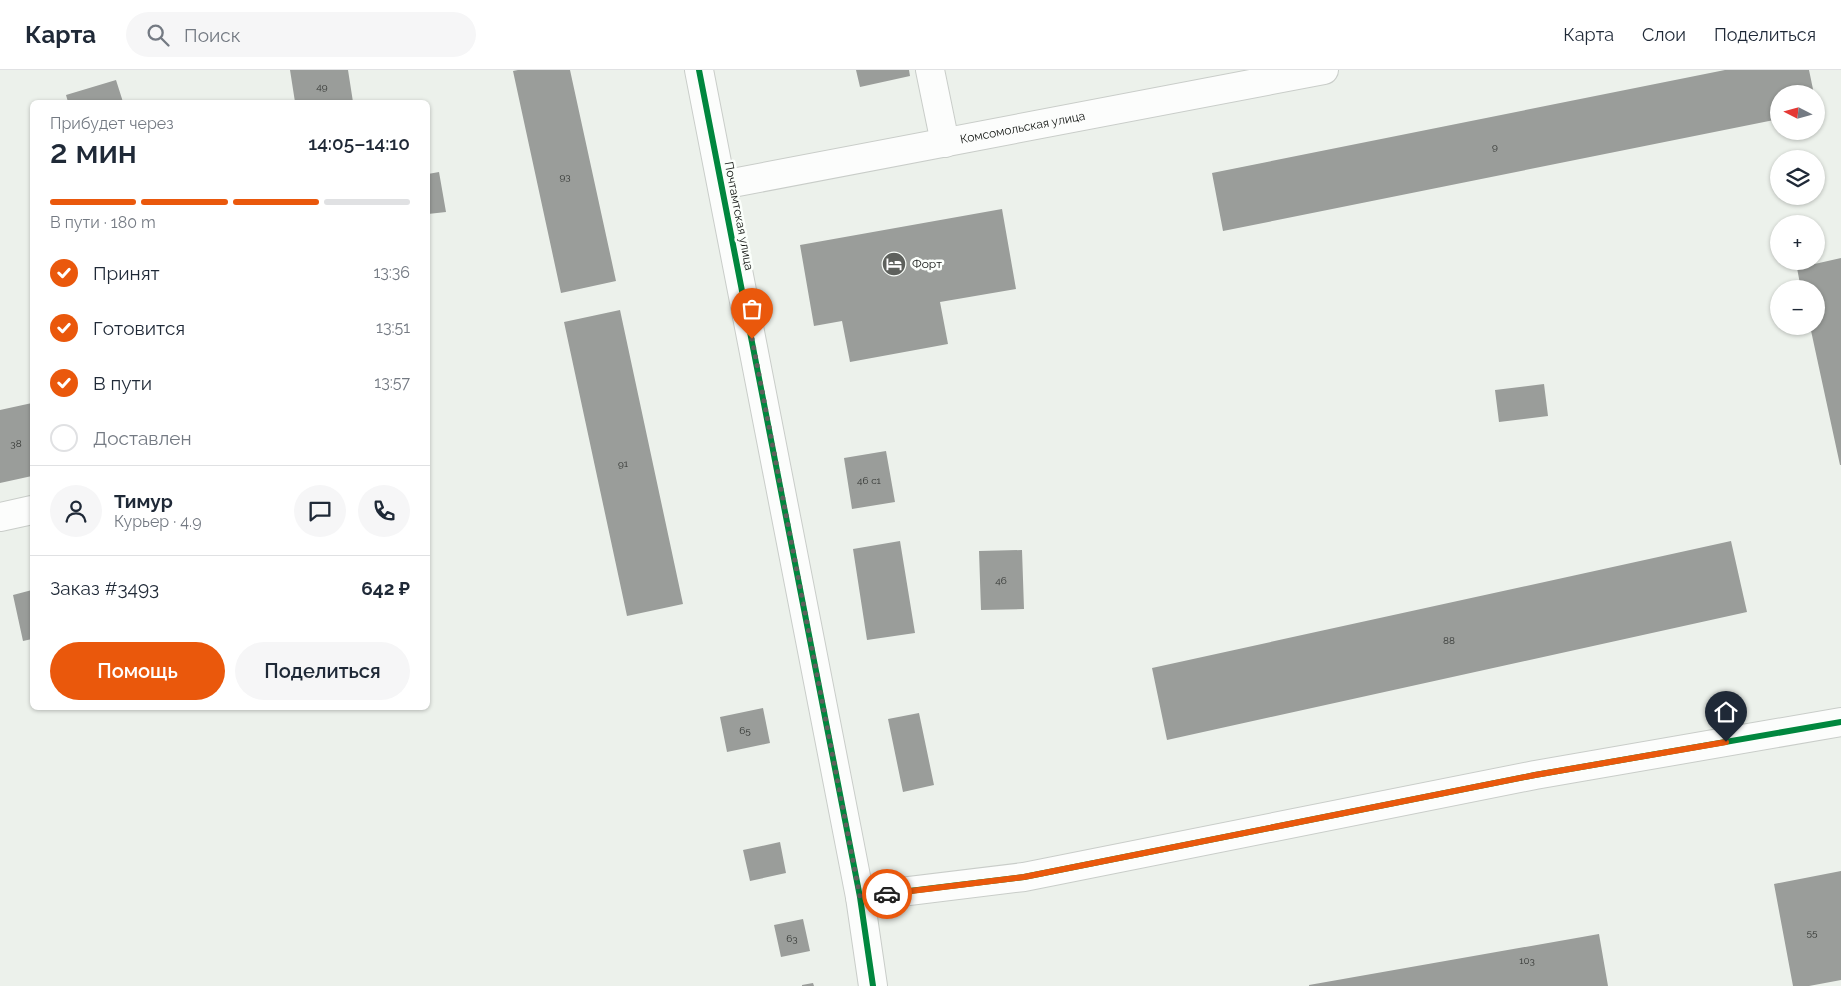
<!DOCTYPE html>
<html lang="ru">
<meta charset="utf-8">
<style>
:root{--surface:#fff;--page:#f6f6f7;--text:#1f2937;--muted:#747a83;--line:#e0e1e3;--accent:#ea580c}
body{margin:0;font-family:Raleway,sans-serif;background:var(--page);color:var(--text);height:100vh;display:flex;flex-direction:column;font-size:19px;white-space:nowrap}
*{box-sizing:border-box;margin:0}
p{font-size:16px;color:var(--muted)}
.icon{flex:none;width:28px;height:28px;fill:none;stroke:currentColor;stroke-width:2;stroke-linecap:round;stroke-linejoin:round}
.map{position:relative;flex:1;overflow:hidden}
.drawer{position:absolute;left:30px;top:30px;width:400px;height:610px;display:flex;flex-direction:column;background:var(--surface);border-radius:8px;box-shadow:0 1px 4px #0004}
.drawer>*{flex:none}
.needle{width:32px;rotate:276deg}
.tools{position:absolute;left:1770px;top:15px;display:grid;gap:10px}
.tools a{display:grid;place-items:center;width:55px;height:55px;border-radius:50%;background:var(--surface);box-shadow:0 1px 4px #0004;font-size:25px}
.pin{position:absolute;display:grid;place-items:center;width:42px;height:42px;color:#fff;margin:-51px -21px;border-radius:50% 50% 50% 0;rotate:-45deg;box-shadow:0 0 5px #0007}
.pin .icon{rotate:45deg}
.courier{position:absolute;display:grid;place-items:center;width:50px;height:50px;margin:-25px;border:4px solid #ea580c;border-radius:50%;background:#fff;color:#222;box-shadow:0 1px 6px #0007}
.summary em{font-style:normal;font-weight:600}
.summary div{display:flex;flex-direction:column-reverse}
.summary{display:flex;align-items:center;justify-content:space-between;height:85px;padding:0 20px}
h1{font-size:32px;font-weight:600;line-height:38px}
.bar{display:grid;grid-template-columns:repeat(4,1fr);gap:8px 5px;align-content:center;height:60px;padding:0 20px}
.bar i{height:6px;border-radius:4px;background:var(--line)}
.bar .selected{background:var(--accent)}
.bar p{grid-column:span 4}
.line{display:flex;align-items:center;gap:12px;padding:0 20px;border-top:1px solid var(--line)}
.line div{flex:1}
.round{display:grid;place-items:center;flex:none;width:52px;height:52px;border-radius:26px;background:var(--page)}
ol{padding:0 20px;list-style:none}
li{display:flex;align-items:center;gap:15px;height:55px}
li p{margin-inline-start:auto}
li .icon{padding:5px;border-radius:50%;background:var(--accent);color:#fff;stroke-width:4}
li:last-child{color:var(--muted)}
li i{width:28px;height:28px;border:2px solid var(--line);border-radius:50%}
.cta{display:flex;gap:10px;margin-top:auto;padding:10px 20px}
.cta a{flex:1;height:58px;border-radius:30px;background:var(--accent);color:#fff;font-size:20px;font-weight:600;line-height:58px;text-align:center}
.cta a+a{background:var(--page);color:var(--text)}
header{display:flex;align-items:center;gap:30px;box-sizing:border-box;height:70px;padding:0 25px;background:var(--surface);border-bottom:1px solid var(--line)}
header strong{font-size:24px}
nav{display:flex;gap:28px;margin-inline-start:auto;font-size:18px}
.search{width:350px;height:45px;background:var(--page);display:flex;align-items:center;gap:12px;box-sizing:border-box;padding:0 18px;border-radius:28px;color:var(--muted);font-size:19px}
.map>svg:first-child{display:block}
</style>
<header>
<strong>Карта</strong>
<div class="search"><svg class="icon" aria-label="search" viewBox="0 0 24 24"><circle cx="10" cy="10" r="6"/><path d="M15 15l6 6"/></svg>Поиск</div>
<nav><a>Карта</a><a>Слои</a><a>Поделиться</a></nav>
</header>
<div class="map">
<svg width="1841" height="916" viewBox="0 0 1841 916">
<rect width="100%" height="100%" fill="#ecf1eb"/>
<!-- building -->
<path fill="#9a9d9a" d="M290,0H348L353,32H295Z
M518,0H570L616,211L561,223L513,1Z
M856,0H909L910,6L860,17Z
M1725,0H1809L1814,24H1779V49L1223,161L1212,103Z
M116,10L123,32H68L66,25Z
M439,102L446,142L428,144V104Z
M1002,139L1016,219L940,232L948,274L850,292L842,251L814,256L800,175Z
M1841,188V395H1840L1810,256H1816V219H1801L1797,198Z
M620,240L683,534L627,546L564,252Z
M1544,314L1548,346L1499,352L1495,320Z
M32,333V406L0,413V340Z
M886,381L895,432L852,439L844,388Z
M900,471L915,563L867,570L853,479Z
M1731,471L1747,542L1167,670L1152,598Z
M1022,480L1024,539L981,540L979,481Z
M32,520V569L23,571L13,525Z
M763,638L770,673L727,682L720,647Z
M919,643L934,715L903,722L888,649Z
M780,772L786,803L750,811L743,780Z
M1841,801V910L1809,916H1793L1774,814Z
M803,849L810,881L781,887L774,855Z
M1599,864L1608,916H1309V915Z
M813,913L814,916H802V915Z"/>
<g fill="none" stroke-linecap="round" stroke-linejoin="round">
<!-- minor casing -->
<g stroke="#c9cdc9" stroke-width="30">
<g id="minor">
<path d="M699,0L860,827L873,916"/>
<path d="M930,0L945,73"/>
<path id="s1" d="M722,115L1324,0"/>
<path d="M0,447L32,440"/>
<path d="M860,827L1024,807L1535,705L1841,652"/>
</g>
</g>
<!-- minor -->
<use href="#minor" stroke="#fcfdfc" stroke-width="28"/>
<!-- cycleway casing -->
<g stroke="#fbfffb" stroke-width="9">
<path id="cycleway" d="M699,0L860,827L873,916
M860,827L1024,807L1535,705L1841,652"/>
</g>
<!-- cycleway -->
<use href="#cycleway" stroke="#00873e" stroke-width="6"/>
</g>
<g fill="none" stroke-linecap="round" stroke-linejoin="round">
<!-- done -->
<path stroke="#5e615d" stroke-width="5" stroke-dasharray="0 9" d="M752,269L860,827L887,824"/>
<!-- route -->
<path stroke="#ea580c" stroke-width="6" d="M887,824L1024,807L1535,705L1726,672"/>
</g>
<!-- icons -->
<defs>
<g id="hotel-disc" transform="scale(1.25)"><circle r="9.5" fill="#5e615d" stroke="#fbfffb"/><path d="M-6-4.5h1.5V1H6V5H4.5V3h-9V5H-6ZM-4 0a1.8 1.8 0 1 1 3.6 0ZM.5 0V-2.5h3Q6-2.5 6 0Z" fill="#fff"/></g>
</defs>
<g fill-rule="evenodd">
<use href="#hotel-disc" x="894" y="194"/>
</g>
<g text-anchor="middle" stroke-width="5" stroke-linejoin="round" paint-order="stroke">
<!-- number labels -->
<g font-size="10" fill="#333633">
<text x="322" y="20">49</text>
<text x="1495" y="80">9</text>
<text x="565" y="110">93</text>
<text x="16" y="377">38</text>
<text x="623" y="397">91</text>
<text x="869" y="414">46 с1</text>
<text x="1001" y="514">46</text>
<text x="1449" y="574">88</text>
<text x="745" y="664">65</text>
<text x="1812" y="866">55</text>
<text x="792" y="872">63</text>
<text x="1527" y="894">103</text>
</g>
<!-- street labels -->
<g font-size="12" fill="#111411" stroke="#fbfffb">
<text dy="4" stroke="none"><textPath href="#s1" startOffset="306">Комсомольская улица</textPath></text>
<text transform="translate(739 146) rotate(79)" y="4">Почтамтская улица</text>
</g>
<!-- poi labels -->
<g font-size="12" fill="#111411" stroke="#fbfffb" text-anchor="start">
<text x="912" y="198">Форт</text>
</g>
</g>
</svg>
<div class="tools">
<a><svg class="needle" viewBox="-14 -14 28 28"><path d="M0-13l5 13h-10z" fill="#e53935"/><path d="M0 13l5-13h-10z" fill="#747a83"/></svg></a>
<a><svg class="icon" aria-label="layers" viewBox="0 0 24 24"><path d="M12 4l9 5-9 5-9-5zM3 14l9 5 9-5"/></svg></a>
<a>+</a>
<a>−</a>
</div>
<div class="pin" style="left:752px;top:269px;background:#ea580c"><svg class="icon" aria-label="bag" viewBox="0 0 24 24"><path d="M5 8h14l-1 12H6zM9 8a3 3 0 0 1 6 0"/></svg></div>
<div class="pin" style="left:1726px;top:672px;background:#1f2937"><svg class="icon" aria-label="home" viewBox="0 0 24 24"><path d="M3 11l9-7 9 7M6 9v11h12V9"/></svg></div>
<div class="courier" style="left:887px;top:824px"><svg class="icon" aria-label="car" viewBox="0 0 24 24"><path d="M5 17H2v-5l4-1 3-4h7l3 4 3 1v5h-3M9 17h6M6 11h13"/><circle cx="7" cy="17" r="2"/><circle cx="17" cy="17" r="2"/></svg></div>
<section class="drawer">
<div class="summary"><div><h1>2 мин</h1><p>Прибудет через</p></div><em>14:05–14:10</em></div>
<div class="bar"><i class="selected"></i><i class="selected"></i><i class="selected"></i><i></i><p>В пути · 180 m</p></div>
<ol>
<li><svg class="icon" aria-label="check" viewBox="0 0 24 24"><path d="M5 12l5 5 9-10"/></svg>Принят<p>13:36</p></li>
<li><svg class="icon" aria-label="check" viewBox="0 0 24 24"><path d="M5 12l5 5 9-10"/></svg>Готовится<p>13:51</p></li>
<li><svg class="icon" aria-label="check" viewBox="0 0 24 24"><path d="M5 12l5 5 9-10"/></svg>В пути<p>13:57</p></li>
<li><i></i>Доставлен</li>
</ol>
<div class="line" style="height:90px"><a class="round"><svg class="icon" aria-label="person" viewBox="0 0 24 24"><circle cx="12" cy="8" r="4"/><path d="M4 21q1-7 8-7t8 7"/></svg></a><div><b>Тимур</b><p>Курьер · 4.9</p></div><a class="round"><svg class="icon" aria-label="chat" viewBox="0 0 24 24"><path d="M4 5h16v11H9l-5 4z"/></svg></a><a class="round"><svg class="icon" aria-label="phone" viewBox="0 0 24 24"><path d="M5 4h4l2 5-3 2q2 4 5 5l2-3 5 2v4C11 20 4 13 5 4z"/></svg></a></div>
<div class="line" style="height:65px"><div>Заказ #3493</div><b>642 ₽</b></div>
<div class="cta"><a>Помощь</a><a>Поделиться</a></div>
</section>
</div>
